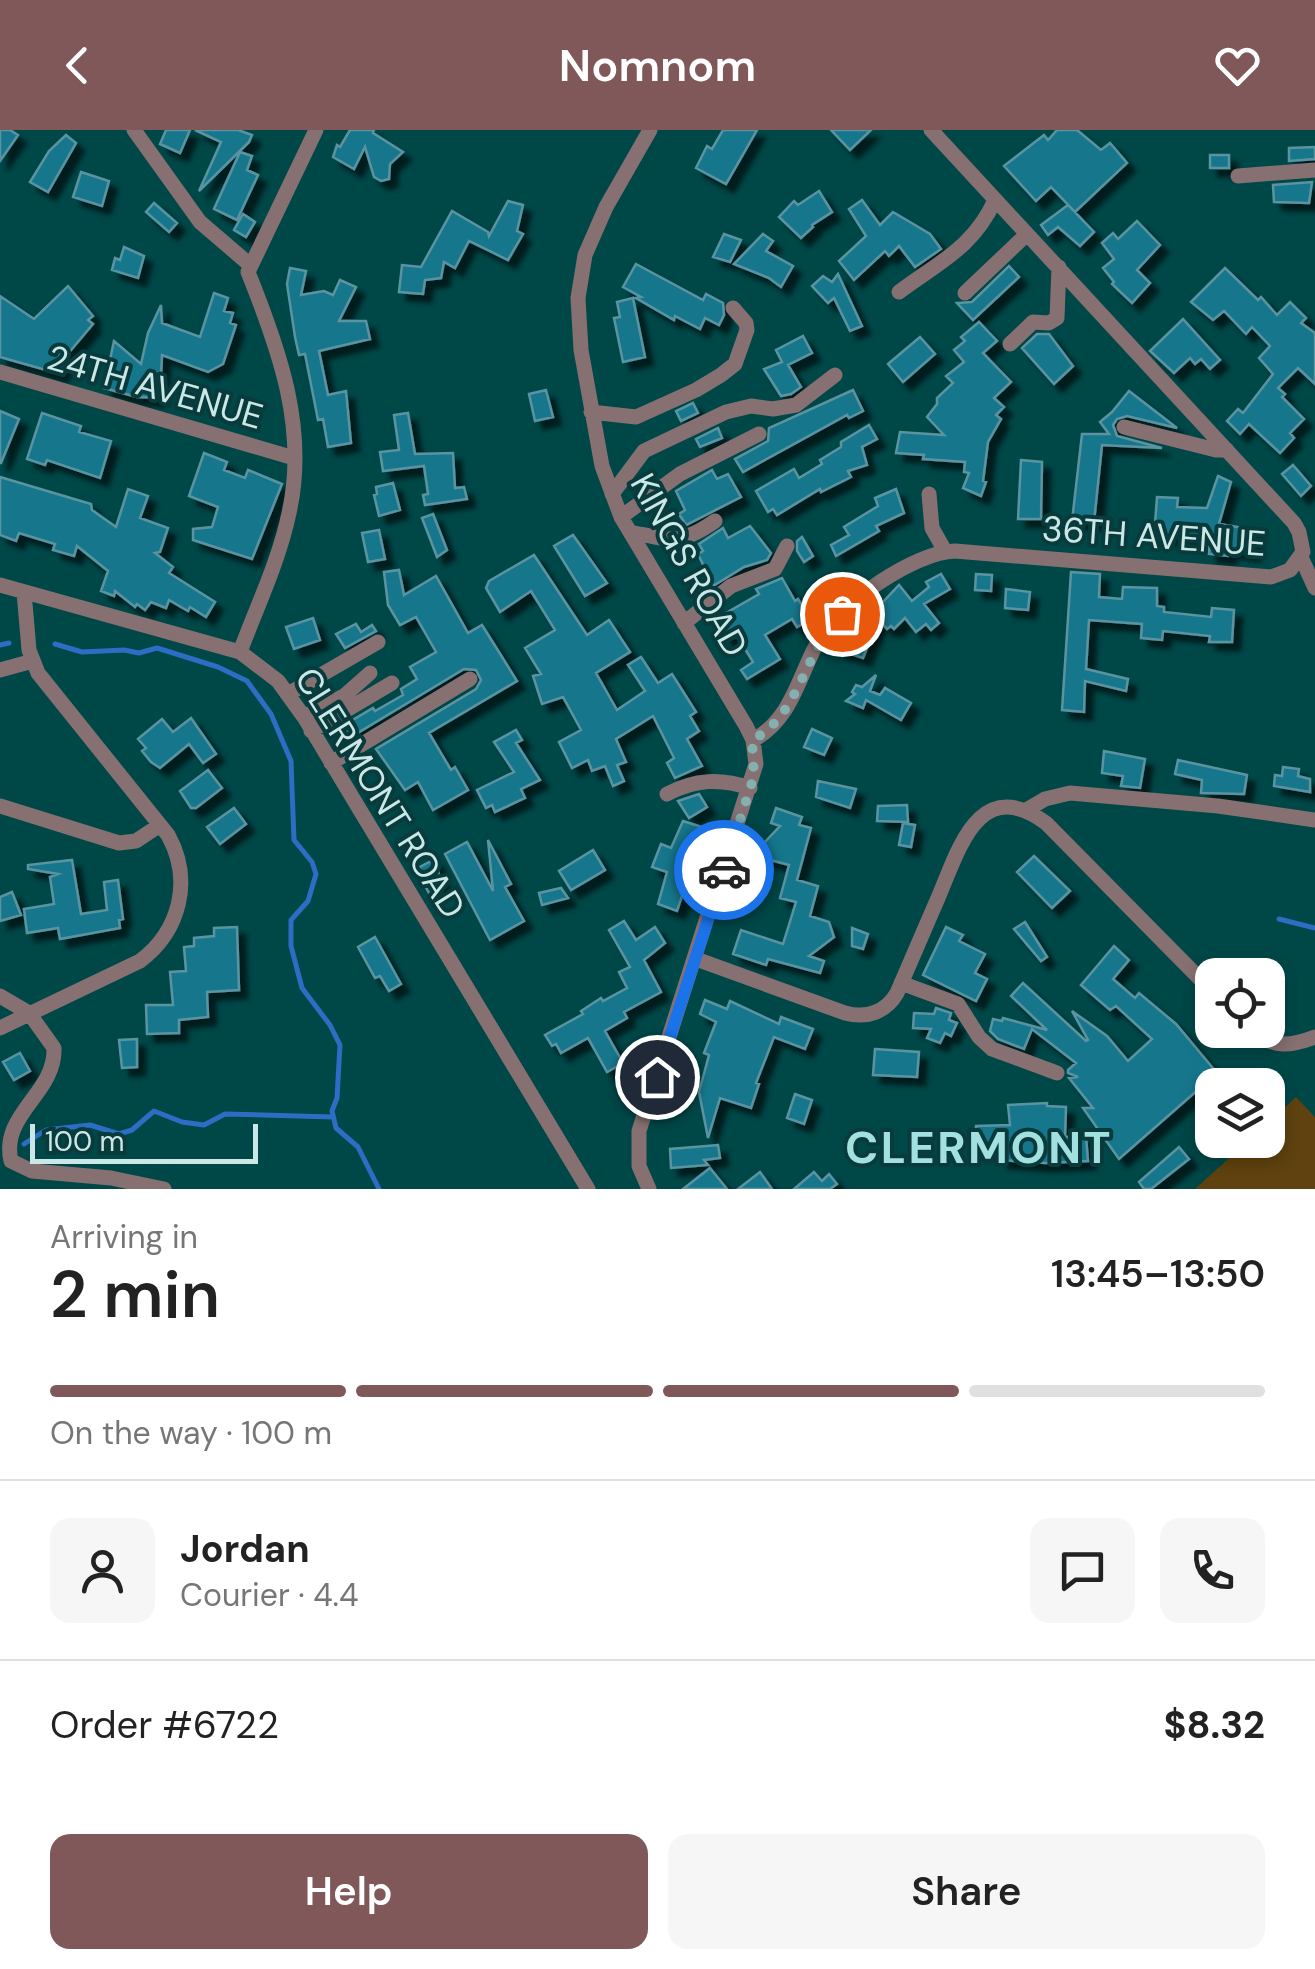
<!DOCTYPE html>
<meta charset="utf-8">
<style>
:root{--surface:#fff;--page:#f6f6f6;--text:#222;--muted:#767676;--line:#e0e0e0;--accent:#80585a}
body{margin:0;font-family:"DM Sans",sans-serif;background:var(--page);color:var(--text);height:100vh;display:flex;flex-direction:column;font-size:38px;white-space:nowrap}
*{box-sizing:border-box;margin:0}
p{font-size:32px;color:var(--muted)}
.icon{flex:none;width:55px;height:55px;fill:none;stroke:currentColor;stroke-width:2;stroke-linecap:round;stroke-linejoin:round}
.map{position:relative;height:1059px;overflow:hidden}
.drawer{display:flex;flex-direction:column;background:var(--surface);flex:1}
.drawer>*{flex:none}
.tools{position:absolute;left:1195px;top:828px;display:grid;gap:20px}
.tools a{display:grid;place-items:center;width:90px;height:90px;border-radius:20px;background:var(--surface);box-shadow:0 5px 15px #0003;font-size:50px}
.scale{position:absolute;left:30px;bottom:25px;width:228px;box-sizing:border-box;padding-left:10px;border:5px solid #cbe8e8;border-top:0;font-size:28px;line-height:35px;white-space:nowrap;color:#cbe8e8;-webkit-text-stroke:8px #0a3b3c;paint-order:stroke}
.pin{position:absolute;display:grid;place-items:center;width:85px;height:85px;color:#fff;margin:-42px;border:5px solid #fff;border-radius:50%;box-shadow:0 2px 10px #0007}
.courier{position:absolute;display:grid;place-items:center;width:100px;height:100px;margin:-50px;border:8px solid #1a73e8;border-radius:50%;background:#fff;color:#222;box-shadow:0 2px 12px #0007}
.overview em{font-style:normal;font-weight:600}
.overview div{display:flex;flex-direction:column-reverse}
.overview{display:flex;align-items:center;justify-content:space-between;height:170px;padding:0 50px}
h1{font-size:65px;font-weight:600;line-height:75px}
.bar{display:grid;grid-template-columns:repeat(4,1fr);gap:15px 10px;align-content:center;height:120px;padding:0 50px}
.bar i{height:12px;border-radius:8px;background:var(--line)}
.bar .active{background:var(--accent)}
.bar p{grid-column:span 4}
.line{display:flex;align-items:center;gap:25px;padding:0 50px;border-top:2px solid var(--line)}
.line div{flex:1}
.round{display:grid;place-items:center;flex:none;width:105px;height:105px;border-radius:20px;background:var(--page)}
.cta{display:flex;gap:20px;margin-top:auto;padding:20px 50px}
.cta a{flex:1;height:115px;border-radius:20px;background:var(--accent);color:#fff;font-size:40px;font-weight:600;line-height:115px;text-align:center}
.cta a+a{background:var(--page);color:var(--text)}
header{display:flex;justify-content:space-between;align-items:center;height:130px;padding:0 50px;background:var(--accent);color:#fff;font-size:45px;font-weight:600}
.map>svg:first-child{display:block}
</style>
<header><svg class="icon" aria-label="back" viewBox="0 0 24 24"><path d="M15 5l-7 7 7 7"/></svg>Nomnom<svg class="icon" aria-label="heart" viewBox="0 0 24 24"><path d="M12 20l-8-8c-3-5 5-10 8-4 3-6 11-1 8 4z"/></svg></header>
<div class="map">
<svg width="1315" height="1059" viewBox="0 0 1315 1059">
<defs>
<filter id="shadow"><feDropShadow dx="8" dy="8" stdDeviation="2.5" flood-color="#0009"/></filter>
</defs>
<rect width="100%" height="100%" fill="#004748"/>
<!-- green -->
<path fill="#5f420f" d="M1296,967L1315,987V1059H1195L1249,1010H1268V993Z"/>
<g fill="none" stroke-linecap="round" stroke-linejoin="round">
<!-- stream -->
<path stroke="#2d6dc3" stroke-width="5" d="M55,514L82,522L124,520L139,523L157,518L218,537L247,551L271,584L291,631L294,710L312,732L316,744L308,771L291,790V816L302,858L330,895L340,915L337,968L332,981L336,998L358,1017L379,1059
M0,515L9,513
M1279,789L1315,798
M24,1014L46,1000L90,995L119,1004L132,1000L154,981L182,992L204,995L225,984L333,987"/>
</g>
<!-- building -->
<path fill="#14778c" stroke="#5c93a1" stroke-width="2.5" filter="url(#shadow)" d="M0,0H10L18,5L0,31Z
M166,0H190L180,23L160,14Z
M195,0H238L252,5L249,12L199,61L221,12Z
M350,0H374L373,3L403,22L390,34L389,49L381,51L374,47L365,17L354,39L333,27L337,15L340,17Z
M723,0H757L726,54L696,38L707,16L712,19Z
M831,0H871L850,20Z
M1057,0H1077L1101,20L1110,13L1127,33L1075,82L1051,57L1036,71L1004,36L1044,5L1048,10Z
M66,5L76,13L48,62L30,52L49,21Z
M1315,17V29L1289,31V18Z
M240,22L252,26L247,40L258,45L237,90L214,79Z
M1210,25H1229V38H1210Z
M81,42L109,51L102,76L73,67Z
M1312,52L1309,73L1274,72L1273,55Z
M819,61L832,82L812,95L813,97L801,108L779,87L794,71L798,75Z
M862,70L880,95L893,82L930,104L941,119L915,137L899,116L889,126L885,121L854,150L839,131L866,106L849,79Z
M508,71L523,75L517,101L523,104L508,130L469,111L455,138L444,132L441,148L425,150L423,164L399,162L402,135L421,137L452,81L488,102L489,106Z
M154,73L177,93L169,102L146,82Z
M1068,75L1094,102L1080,116L1058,97L1048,105L1041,95Z
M243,84L255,92L246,107L234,100Z
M1137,91L1160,115L1137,140L1150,153L1132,173L1112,154L1114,152L1103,138L1114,129L1102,113L1113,103L1118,109Z
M724,104L741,110L730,132L713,127Z
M763,104L773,111L766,121L793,136L781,157L769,148L734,134Z
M124,117L144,126L138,148L112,140L115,128L120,130Z
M636,134L703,170L706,164L723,173L724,185L719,195L705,188L700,199L675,186L674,190L636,168L641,167L623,157Z
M1009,136L1019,147L973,190L957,173L972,172Z
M290,138L306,141L301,165L324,161L333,165L340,150L356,157L339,191H366L370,209L319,221L328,265L346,261L351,313L328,317L323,289L318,290L305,224L299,225L295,207L287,154Z
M1225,138L1258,170L1261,167L1277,185L1290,172L1306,188L1301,193L1315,203V254L1298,238L1278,258L1285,264L1282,267L1304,289L1290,303L1294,308L1280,323L1249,294L1240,304L1227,291L1238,279L1243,283L1273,244L1259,228L1270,216L1252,197L1246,204L1224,181L1213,190L1191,172Z
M838,144L862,196L850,201L834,168L828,173L812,156L823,146L832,152Z
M68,156L93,186L88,190L93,194L66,226L60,244L0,227V166L34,189Z
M214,163L228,168L224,181L233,183L230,193L236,195L223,234L208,242L162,225L160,268L137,267L104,258L114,211L141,234L148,203L161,175L162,193L200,207Z
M633,168L645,227L623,232L614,188L620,187L617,172Z
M1183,189L1220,230L1210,239L1201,229L1195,234L1190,228L1174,243L1150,221Z
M979,192L997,211L983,223L1011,252L994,268L1004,277L996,285L1001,289L988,312L983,351L986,352L981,366L963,358L969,343L964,342L965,332L923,329L924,325L896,323L900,302L944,305L927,287L937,274V268L953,253L946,246L964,232L954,220L965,211L961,207Z
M1037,204H1049L1073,236L1054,254L1022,218Z
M803,206L812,223L788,235L801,257L791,264L781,266L764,239L782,232L776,220Z
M920,207L935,224L903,252L888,234Z
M546,260L553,287L535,291L529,264Z
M853,260L863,281L849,288L847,285L743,342L735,329L768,311L769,298Z
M1129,261L1177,298L1127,286L1117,289L1113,295L1117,306L1162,318L1102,315L1094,392L1072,391L1082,304H1109L1100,292L1112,282Z
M693,273L698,283L681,291L676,281Z
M0,281L19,289L1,333H0Z
M42,283L81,296L79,302L111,311L100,348L47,330L45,335L27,329Z
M408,283L415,324L453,323L455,358L464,357L467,369L425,375L423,365L428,364L424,336L383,341L380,322L399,320L394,285Z
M869,295L877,309L862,317L867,335L848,341L851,347L821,362L820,359L777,385L773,379L768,382L756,361L794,339L799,348L822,334L820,330L841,317V312Z
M718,298L722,308L700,317L696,309Z
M204,323L227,332L224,340L245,348L248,340L282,354L252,429L193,410V399L212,397L218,377L189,366Z
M1021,330L1042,332L1041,389H1018Z
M1293,335L1311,356L1301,366L1282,344Z
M712,340L717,349L728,344L741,367L686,395L679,384L685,380L676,361Z
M1218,346L1231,352L1219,394L1256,400L1252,423L1229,419L1228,426L1209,424L1210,407H1154L1157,367L1178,368L1177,377L1207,378Z
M0,347L91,374L92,380L116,397L128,359L148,366L140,388L168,398L160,422L155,423L173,437L169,443L215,472L206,487L190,477L188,481L169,470L166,478L151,472L145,480L137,474L135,477L115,461L114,466L101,461L108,441L77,416L74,426L53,420L55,414L19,403L16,411L0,405Z
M393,353L400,380L379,386L374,365L377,364L376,357Z
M896,359L904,383L876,396L879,401L836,426L831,415L849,405L844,397L878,376L875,368Z
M433,384L447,420L437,427L422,388Z
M750,396L771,423L767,430L744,437L713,456L698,424L703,421L699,414L723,398L728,408Z
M379,400L385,429L368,432L362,403Z
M573,405L607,453L585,466L554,416Z
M802,407L813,426L804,432L797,421V411Z
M534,425L587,505L609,490L630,522L596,543L617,580L645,561L628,535L641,527L658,553L672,544L696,582L690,586L699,601L687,609L702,636L675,648L667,633L674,628L653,586L616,609L626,632L617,635L624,651L613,656L605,636L592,641L588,630L572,638L559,612L581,600L563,567L542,574L533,546L541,544L525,518L555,500L531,461L500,482L486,458L489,451Z
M399,440L404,465L436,446L468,503L482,495L517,551L429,603L451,640L455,637L468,660L433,680L418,652L405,660L376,619L476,559L481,550L476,540L464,539L341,613L334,601L373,578L375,581L403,565L401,559L417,549L410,537L436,522L416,487L400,495L388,475L384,442Z
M1071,442L1100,444L1099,467L1122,469L1123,457L1157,458V476L1164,477V482L1211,487L1212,478L1234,480L1232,512H1209L1210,506L1163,501L1162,510L1141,508L1142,494L1089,490L1086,539L1128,549L1126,561L1085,551L1084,582L1062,580Z
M941,444L950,459L924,474L939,493L931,500L926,494L916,502L905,488L894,499L891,496L887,499L879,490L863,528L838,520L841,507L845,508L850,494L860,483L867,489L899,455L912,471L929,457L926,452Z
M976,444L992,445L991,461L975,460Z
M782,448L795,471L798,469L811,489L797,497L792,489L765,505L780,529L747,549L741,540L753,532L737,506L727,511L714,490L759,464L756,459Z
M1006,459L1030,462L1028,480L1005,478Z
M313,488L320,510L294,519L286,497Z
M356,494L361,502L372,495L376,501L345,518L336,504Z
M876,545L870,561L880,565L885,558L911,573L901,590L866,570L863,578L846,571L855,564L852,562L856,555L862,557Z
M191,588L216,624L203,633L189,614L160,638L151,632L142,621L146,618L138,609L162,589L173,602Z
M812,599L832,608L824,625L804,617Z
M516,600L522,610L516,613L540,650L521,659L525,668L495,682L492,675L486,678L477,660L514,642L494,612Z
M1104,621L1145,629L1140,658L1121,656L1123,646L1102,643Z
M1178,630L1247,645L1244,664L1201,663L1202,650L1175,644Z
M1283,637L1299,639L1298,646L1310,649V662L1274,656L1275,645L1282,646Z
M208,640L222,658L196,678H191L180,661Z
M818,651L856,659L850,678L816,667Z
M699,664L707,677L689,688L678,671Z
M907,675L908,692L877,691L878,676Z
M234,678L246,694L220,714L207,697Z
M776,678L802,687L799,695L811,698L797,750L818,756L810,786L829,792L834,807L809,826L824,831L820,843L768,829L766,835L733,824L741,800L783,814L796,772L780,768L789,735L759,727L762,715L780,696L771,693Z
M683,691L705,698L677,781L658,774L667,742L652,737L661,714L671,718Z
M903,693L915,695L911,717L899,715Z
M488,710L511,754L505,757L524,791L490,810L445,724L467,712L493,761Z
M593,720L605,740L571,760L559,741Z
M1034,726L1070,761L1052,778L1017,742Z
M435,729L442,756L429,763L416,739Z
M72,730L81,784L107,780L104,752L118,750L123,789L119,790L120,798L60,809L58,798L27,803L24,779L54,774L50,747L58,744L28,739V735Z
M561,758L568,768L542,775L539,763Z
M12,762L21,785L0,791V767Z
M624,791L636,810L655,797L665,813L644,830L661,862L624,882L627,888L605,901L623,933L607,942L588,908L561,923L556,914L552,916L545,905L583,884L581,881L601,868L603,871L627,858L619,842L630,837L609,800Z
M1025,792L1047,827L1041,831L1014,799Z
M237,797L239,860L207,862L208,887L179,890V903L147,904L146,875H173L170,842L186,841L184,817L194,816V808L214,806V798Z
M946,797L963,805L959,811L985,824L975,843L987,849L976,871L923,845Z
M852,798L868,804L863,819L852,816Z
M375,807L401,854L389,861L380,846L375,848L358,817Z
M1114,816L1129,830L1113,849L1135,868L1139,863L1176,894L1217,943L1119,1029L1083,978H1093L1069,948L1078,947L1068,943V940L1076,933L1032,899L1024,919L998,909L990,901L993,889L1002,891L1003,888L1047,900L1011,866L1023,853L1086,911L1088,910L1072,881L1107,906L1128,931L1152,909L1116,876L1110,880L1081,855Z
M705,870L727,879L730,871L779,894L781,887L813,899L805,919L774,907L756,953L759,954L751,978L720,968L708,1008L699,962L709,925L704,923L716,892L700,884Z
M936,878L951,883L949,890L957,893L951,906L945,903L940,913L927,908L931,899L913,898L914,883L934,884Z
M137,909V937L122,938L119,910Z
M875,919L919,922L917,947L873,945Z
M20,923L30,941L14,950L3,932Z
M795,964L812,970L804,994L787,988Z
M1047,973V976L1066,977L1065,1007L1086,1006L1088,1031L1045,1033L1000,1030L1001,1021H976V996L1010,995L1008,975Z
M718,1015L720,1028L704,1030L708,1035L671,1038L670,1019Z
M1179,1017L1189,1029L1151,1059H1144L1139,1052Z
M710,1038L727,1059H683Z
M760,1042L772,1059H738Z
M814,1042L822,1051L829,1044L837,1054L830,1059H794Z"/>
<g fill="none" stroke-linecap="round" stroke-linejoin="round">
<!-- minor -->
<path stroke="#867071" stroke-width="15" d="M134,0L200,92L249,134
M1238,46L1315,40
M899,162C939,132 973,118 995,70
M965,163L1027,104
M1010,214L1033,192L1049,193L1057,188L1059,137
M0,242L294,328
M591,282L636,287L696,260L721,245L735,234L747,200L746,193L733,178
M1124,297L1216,320H1227
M612,364L644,321L726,282L751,276L773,279L796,275L835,245
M929,364L932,398L945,421
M621,387L680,344L759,304
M630,402C671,410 679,416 715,391
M1301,427L1315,458
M0,455L240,522L278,551L304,587L588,1059
M684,493L731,456L775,439L787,416
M240,522C257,476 279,431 289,383C308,299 279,219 248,142L316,0
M0,540L33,531
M288,564L378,512
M304,587L344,566L370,543
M311,601L392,553
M753,610C793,589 799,543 820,508C841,473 915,422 955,421L1271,447L1290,440L1303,422L1299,402L1294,393L931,0
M331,633L470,549
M667,664C695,649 721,648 750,658
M0,676L119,713L136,711L160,695
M1028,679L1045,669L1070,663L1218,676L1315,690
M696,829L845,883C867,889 886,882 897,863C911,831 924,800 938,768C959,719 979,644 1046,693L1212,861
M901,853L958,874L979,907L992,919L1057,943
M0,866L29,883L54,918C56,963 0,984 11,1031L32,1041L111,1048L164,1059
M0,898L140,831C180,801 193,750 168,705L38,543L29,520L24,462
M1253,900C1273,919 1291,916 1315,907
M649,1059L639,1036V1001L756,634L753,610L746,596L621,387L602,336L581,220L578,168L585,125L606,77L650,0"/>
</g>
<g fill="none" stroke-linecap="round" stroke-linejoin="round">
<!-- done -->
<path stroke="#84b0b0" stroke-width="10" stroke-dasharray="0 18" d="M724,740L754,646L752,610C800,586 804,520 842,484"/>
<!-- route -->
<path stroke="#1a73e8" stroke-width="12" d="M657,947L724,740"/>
</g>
<g text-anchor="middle" stroke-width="8" stroke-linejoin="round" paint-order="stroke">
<!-- street labels -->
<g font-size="35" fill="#cbe8e8" stroke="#0a3b3c">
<text transform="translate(155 257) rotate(16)" y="12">24TH AVENUE</text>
<text transform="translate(1154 406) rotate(4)" y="12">36TH AVENUE</text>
<text transform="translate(689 435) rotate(61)" y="12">KINGS ROAD</text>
<text transform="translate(380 663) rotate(58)" y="12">CLERMONT ROAD</text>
</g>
<!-- district labels -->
<g font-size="45" font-weight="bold" letter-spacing="2.5" fill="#a3e0e0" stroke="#0a3b3c">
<text x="979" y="1033">CLERMONT</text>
</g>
</g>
</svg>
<div class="tools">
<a><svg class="icon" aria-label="locate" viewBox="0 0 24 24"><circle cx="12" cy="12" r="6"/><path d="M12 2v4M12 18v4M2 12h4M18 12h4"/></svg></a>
<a><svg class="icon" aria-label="layers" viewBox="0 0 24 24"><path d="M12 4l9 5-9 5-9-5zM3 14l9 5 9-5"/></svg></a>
</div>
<div class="scale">100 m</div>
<div class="pin" style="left:842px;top:484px;background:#ea580c"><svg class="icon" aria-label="bag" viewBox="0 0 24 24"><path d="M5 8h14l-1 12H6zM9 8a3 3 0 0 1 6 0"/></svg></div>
<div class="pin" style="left:657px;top:947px;background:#1f2937"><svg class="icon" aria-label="home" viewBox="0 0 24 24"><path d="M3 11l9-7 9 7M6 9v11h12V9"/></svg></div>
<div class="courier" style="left:724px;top:740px"><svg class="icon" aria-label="car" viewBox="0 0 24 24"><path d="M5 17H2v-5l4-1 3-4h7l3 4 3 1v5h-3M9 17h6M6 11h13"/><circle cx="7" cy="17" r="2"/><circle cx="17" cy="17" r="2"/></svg></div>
</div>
<section class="drawer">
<div class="overview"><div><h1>2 min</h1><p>Arriving in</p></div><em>13:45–13:50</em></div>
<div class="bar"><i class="active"></i><i class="active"></i><i class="active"></i><i></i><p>On the way · 100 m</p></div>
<div class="line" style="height:180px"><a class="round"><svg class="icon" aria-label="person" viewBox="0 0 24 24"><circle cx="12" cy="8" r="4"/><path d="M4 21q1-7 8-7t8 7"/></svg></a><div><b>Jordan</b><p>Courier · 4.4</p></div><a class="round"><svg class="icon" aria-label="chat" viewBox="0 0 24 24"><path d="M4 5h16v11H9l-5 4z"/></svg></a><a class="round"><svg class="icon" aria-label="phone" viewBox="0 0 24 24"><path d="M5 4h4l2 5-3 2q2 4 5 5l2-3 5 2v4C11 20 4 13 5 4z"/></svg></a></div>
<div class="line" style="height:130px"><div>Order #6722</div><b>$8.32</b></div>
<div class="cta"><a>Help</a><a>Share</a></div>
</section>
